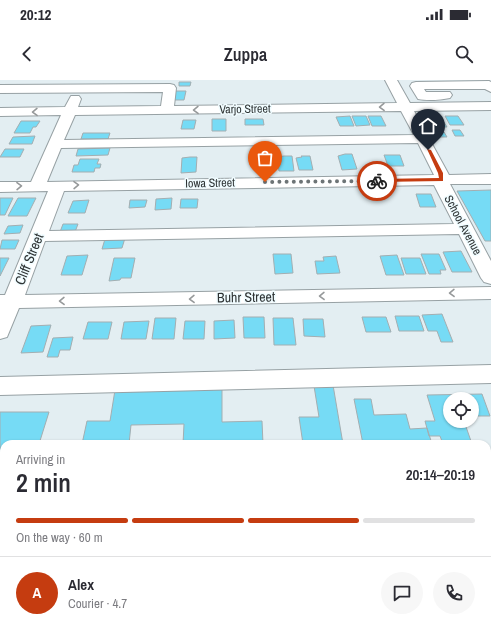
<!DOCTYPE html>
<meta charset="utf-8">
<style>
:root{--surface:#fff;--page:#f7f7f7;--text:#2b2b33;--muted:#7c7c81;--line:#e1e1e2;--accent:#c53c10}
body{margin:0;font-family:"Archivo Narrow",sans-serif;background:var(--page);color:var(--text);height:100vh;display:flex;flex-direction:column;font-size:15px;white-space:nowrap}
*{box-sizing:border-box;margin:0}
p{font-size:13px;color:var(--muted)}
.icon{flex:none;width:22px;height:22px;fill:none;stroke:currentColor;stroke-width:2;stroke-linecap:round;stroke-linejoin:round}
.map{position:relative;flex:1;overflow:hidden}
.sheet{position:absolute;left:0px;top:360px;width:491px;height:196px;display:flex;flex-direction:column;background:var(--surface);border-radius:12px 12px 0 0;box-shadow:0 1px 3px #0004}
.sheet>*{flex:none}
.tools{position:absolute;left:443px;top:312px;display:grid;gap:8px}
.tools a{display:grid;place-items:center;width:36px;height:36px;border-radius:50%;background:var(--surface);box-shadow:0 1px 3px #0004;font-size:20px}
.pin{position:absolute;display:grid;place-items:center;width:34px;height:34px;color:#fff;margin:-41px -17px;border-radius:50% 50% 50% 0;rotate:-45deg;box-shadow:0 0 4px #0007}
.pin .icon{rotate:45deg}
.courier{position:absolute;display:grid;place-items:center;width:40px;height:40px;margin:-20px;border:3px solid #c53c10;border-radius:50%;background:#fff;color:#222;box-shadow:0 1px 5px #0007}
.overview em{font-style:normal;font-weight:600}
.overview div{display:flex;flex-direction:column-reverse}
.overview{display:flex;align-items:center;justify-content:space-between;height:68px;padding:0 16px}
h1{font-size:26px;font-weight:600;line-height:30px}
.bar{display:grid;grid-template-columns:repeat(4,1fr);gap:6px 4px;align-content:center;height:48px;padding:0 16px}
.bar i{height:5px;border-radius:3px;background:var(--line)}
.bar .on{background:var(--accent)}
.bar p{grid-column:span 4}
.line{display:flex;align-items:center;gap:10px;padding:0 16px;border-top:1px solid var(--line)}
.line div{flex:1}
.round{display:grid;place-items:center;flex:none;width:42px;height:42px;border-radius:21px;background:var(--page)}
.status{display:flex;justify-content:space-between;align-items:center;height:28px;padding:0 20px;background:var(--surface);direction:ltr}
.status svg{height:11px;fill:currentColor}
header{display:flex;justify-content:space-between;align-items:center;height:52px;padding:0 16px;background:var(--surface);font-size:18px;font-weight:600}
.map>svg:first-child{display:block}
</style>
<div class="status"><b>20:12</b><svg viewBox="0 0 49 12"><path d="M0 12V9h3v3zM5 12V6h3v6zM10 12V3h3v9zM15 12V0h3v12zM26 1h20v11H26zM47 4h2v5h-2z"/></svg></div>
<header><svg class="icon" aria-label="back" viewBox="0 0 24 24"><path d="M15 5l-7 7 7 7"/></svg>Zuppa<svg class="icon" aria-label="search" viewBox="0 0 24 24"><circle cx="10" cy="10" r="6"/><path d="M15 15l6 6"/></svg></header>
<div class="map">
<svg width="491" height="556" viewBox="0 0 491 556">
<rect width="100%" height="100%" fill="#e3eef2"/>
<!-- building -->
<path fill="#76dbf5" stroke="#a3aeb1" d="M179,2H191L190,6H179Z
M173,11H186L184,20H171Z
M425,35L440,36L447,47H432Z
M350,36L354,46H340L336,37Z
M352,36H366L370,45L356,46Z
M368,36H381L386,46H372Z
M445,36H458L464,45H450Z
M212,39H226V51H212Z
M245,39H263L264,45H245Z
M183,40H196L194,49H181Z
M21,41H40L36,47H33L30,53H14Z
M452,50H460L464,56H455Z
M432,52H444L447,57H435Z
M83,53H110L108,59H81Z
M35,56L32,64H9L13,57Z
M110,68L108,75L76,76L78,69Z
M5,69H24L20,77H0Z
M345,74H352L357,89L342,90L338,76Z
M384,75H400L404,86H388Z
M265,76H272L274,91H259L257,77Z
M284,76H292L294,91H279L277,77Z
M301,76H310L313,90H299L296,78L302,77Z
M190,77H197L196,92L181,93L182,78Z
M80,79H99L97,84H101L100,88H95L94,92H72L74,85H78Z
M491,110V161H485L457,111Z
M416,114H431L436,127H420Z
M0,118H13L5,135H0Z
M18,118H36L27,136H8Z
M172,118L171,129L155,130L156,119Z
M181,119H198L197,128H180Z
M89,120L85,133H68L73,121Z
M130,120H147L145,127L129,128Z
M63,144H78L75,152H60Z
M23,145L20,153L4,154L8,146Z
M125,158L122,168L102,169L105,159Z
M2,160H19L15,169H0Z
M461,171L472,192H452L443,172Z
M273,174H291L293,193L275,194Z
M421,174H439L446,190H440L441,194H429Z
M88,175L82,195H61L67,176Z
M397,175L404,195H386L380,176Z
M336,176L340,193L317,194L315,181H324L323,177Z
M0,178H9L0,196Z
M114,178H135L131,198H121L120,200L109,201Z
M401,178H420L426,194H406Z
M442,234L453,262H441L437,251H428L422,235Z
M395,236H419L424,251H399Z
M243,237H264L265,258H244Z
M362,237H386L391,252H366Z
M155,238H176L174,259H152Z
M273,238H293L296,265H274Z
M303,239H323L325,257L304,256Z
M234,240L235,258L214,259V241Z
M149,241L146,259H121L124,242Z
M185,241H205L204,259H183Z
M88,242H112L108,259H83Z
M51,245L43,272L21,273L31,246Z
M73,257L70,270H60L58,277H47L53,258Z
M333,305L343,364H303L299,337H319L314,306Z
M222,307V342L262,341L263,364H183L184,344L131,345L129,364H82L87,341H110L115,310Z
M482,314L490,336H472V319H450V341H464L472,364H443L440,356H429L425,341H435L427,315Z
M354,319H371L374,335L406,334L410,349L427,348L432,364H363Z
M0,332H49L39,364H4V399H0Z
M0,473H4V552H71V556H0Z
M341,552H375L376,556H342Z
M375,552H438L439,556H376Z"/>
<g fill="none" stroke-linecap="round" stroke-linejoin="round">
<!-- minor casing -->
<g stroke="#97a1a4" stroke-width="2">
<path id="minor" d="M385,0H397L410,23L491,22V30L414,31L449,95L491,94V104H450L491,181V204L484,202L481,198L459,154L45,161L25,215L491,207V219L19,228L7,257L0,259V215H5L48,111L0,112V102H31L61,35L0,36V28L65,27L71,16H79L81,19L78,27L161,26L163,12L0,13V5L170,4L174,5L176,8L174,26L397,23ZM401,31L414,55L64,60L75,35ZM418,63L434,95L47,102L61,68ZM434,105L454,144L49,151L64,111Z
M416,2L489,1L491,2V12L485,9H424L426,12H450L452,15L450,18C441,20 427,21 418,19L410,6L412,3Z
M491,285V303L0,315V297Z
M487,522L491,524V556H479L477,552H487Z
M205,552H237V556H205Z
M292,552H324V556H292Z"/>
</g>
<!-- major casing -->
<g stroke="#97a1a4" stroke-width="2">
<path id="major" d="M487,410H491V436H487Z
M0,424H4V450H0Z"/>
</g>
<!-- minor -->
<use href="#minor" fill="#fff" fill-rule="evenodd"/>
<!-- major -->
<use href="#major" fill="#fff" fill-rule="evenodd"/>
</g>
<!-- one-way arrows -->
<defs><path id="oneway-chevron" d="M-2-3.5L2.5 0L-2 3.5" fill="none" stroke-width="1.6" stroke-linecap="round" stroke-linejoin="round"/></defs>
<g stroke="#96999a">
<use href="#oneway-chevron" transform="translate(382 27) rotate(179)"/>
<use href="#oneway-chevron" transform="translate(196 30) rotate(179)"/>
<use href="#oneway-chevron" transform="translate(35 32) rotate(179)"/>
<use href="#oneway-chevron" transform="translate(76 105) rotate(-1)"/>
<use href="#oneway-chevron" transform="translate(19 106) rotate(-1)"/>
<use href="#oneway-chevron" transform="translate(452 213) rotate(179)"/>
<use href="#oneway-chevron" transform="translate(322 216) rotate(179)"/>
<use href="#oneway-chevron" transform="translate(192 219) rotate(179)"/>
<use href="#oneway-chevron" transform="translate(62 221) rotate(179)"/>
</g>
<!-- route -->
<path fill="#c53c10" d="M427,69L431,70L443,93V101L377,102L375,101L377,99L439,98L438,93Z"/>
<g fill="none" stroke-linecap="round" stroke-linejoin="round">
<!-- done -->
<path stroke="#6d7476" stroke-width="4" stroke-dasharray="0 7.2" d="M265,102L377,101"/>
</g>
<g text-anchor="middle" stroke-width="3" stroke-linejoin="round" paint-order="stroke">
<!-- far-street labels -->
<g font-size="12" fill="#2e3334" stroke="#f0fcff">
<text transform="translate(245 29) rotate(-1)" y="4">Varjo Street</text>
<text transform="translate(210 103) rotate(-1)" y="4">Iowa Street</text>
<text transform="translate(463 145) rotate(62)" y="4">School Avenue</text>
</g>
<!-- street labels -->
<g font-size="14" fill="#2e3334" stroke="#f0fcff">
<text transform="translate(29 179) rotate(-68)" y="5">Cliff Street</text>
<text transform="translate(246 217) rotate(-1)" y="5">Buhr Street</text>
</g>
</g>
</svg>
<div class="tools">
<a><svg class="icon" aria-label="locate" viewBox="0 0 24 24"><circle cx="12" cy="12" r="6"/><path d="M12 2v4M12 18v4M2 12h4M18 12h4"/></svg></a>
</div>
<div class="pin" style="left:265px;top:102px;background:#ea580c"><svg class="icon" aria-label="bag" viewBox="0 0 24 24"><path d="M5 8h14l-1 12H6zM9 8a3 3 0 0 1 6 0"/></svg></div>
<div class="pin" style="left:428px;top:70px;background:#1f2937"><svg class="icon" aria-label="home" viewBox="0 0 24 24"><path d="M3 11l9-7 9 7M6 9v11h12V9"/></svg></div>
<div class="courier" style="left:377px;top:101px"><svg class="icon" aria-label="bike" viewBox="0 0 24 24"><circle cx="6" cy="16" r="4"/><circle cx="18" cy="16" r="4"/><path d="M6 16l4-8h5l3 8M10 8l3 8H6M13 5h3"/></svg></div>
<section class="sheet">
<div class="overview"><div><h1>2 min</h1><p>Arriving in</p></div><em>20:14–20:19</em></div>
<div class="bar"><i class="on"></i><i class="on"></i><i class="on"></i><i></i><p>On the way · 60 m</p></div>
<div class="line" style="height:72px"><b class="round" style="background:var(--accent);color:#fff">A</b><div><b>Alex</b><p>Courier · 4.7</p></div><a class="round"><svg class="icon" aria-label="chat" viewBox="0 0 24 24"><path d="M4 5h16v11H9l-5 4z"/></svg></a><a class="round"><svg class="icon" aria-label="phone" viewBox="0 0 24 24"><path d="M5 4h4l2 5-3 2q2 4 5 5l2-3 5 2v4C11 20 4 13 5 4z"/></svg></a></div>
</section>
</div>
